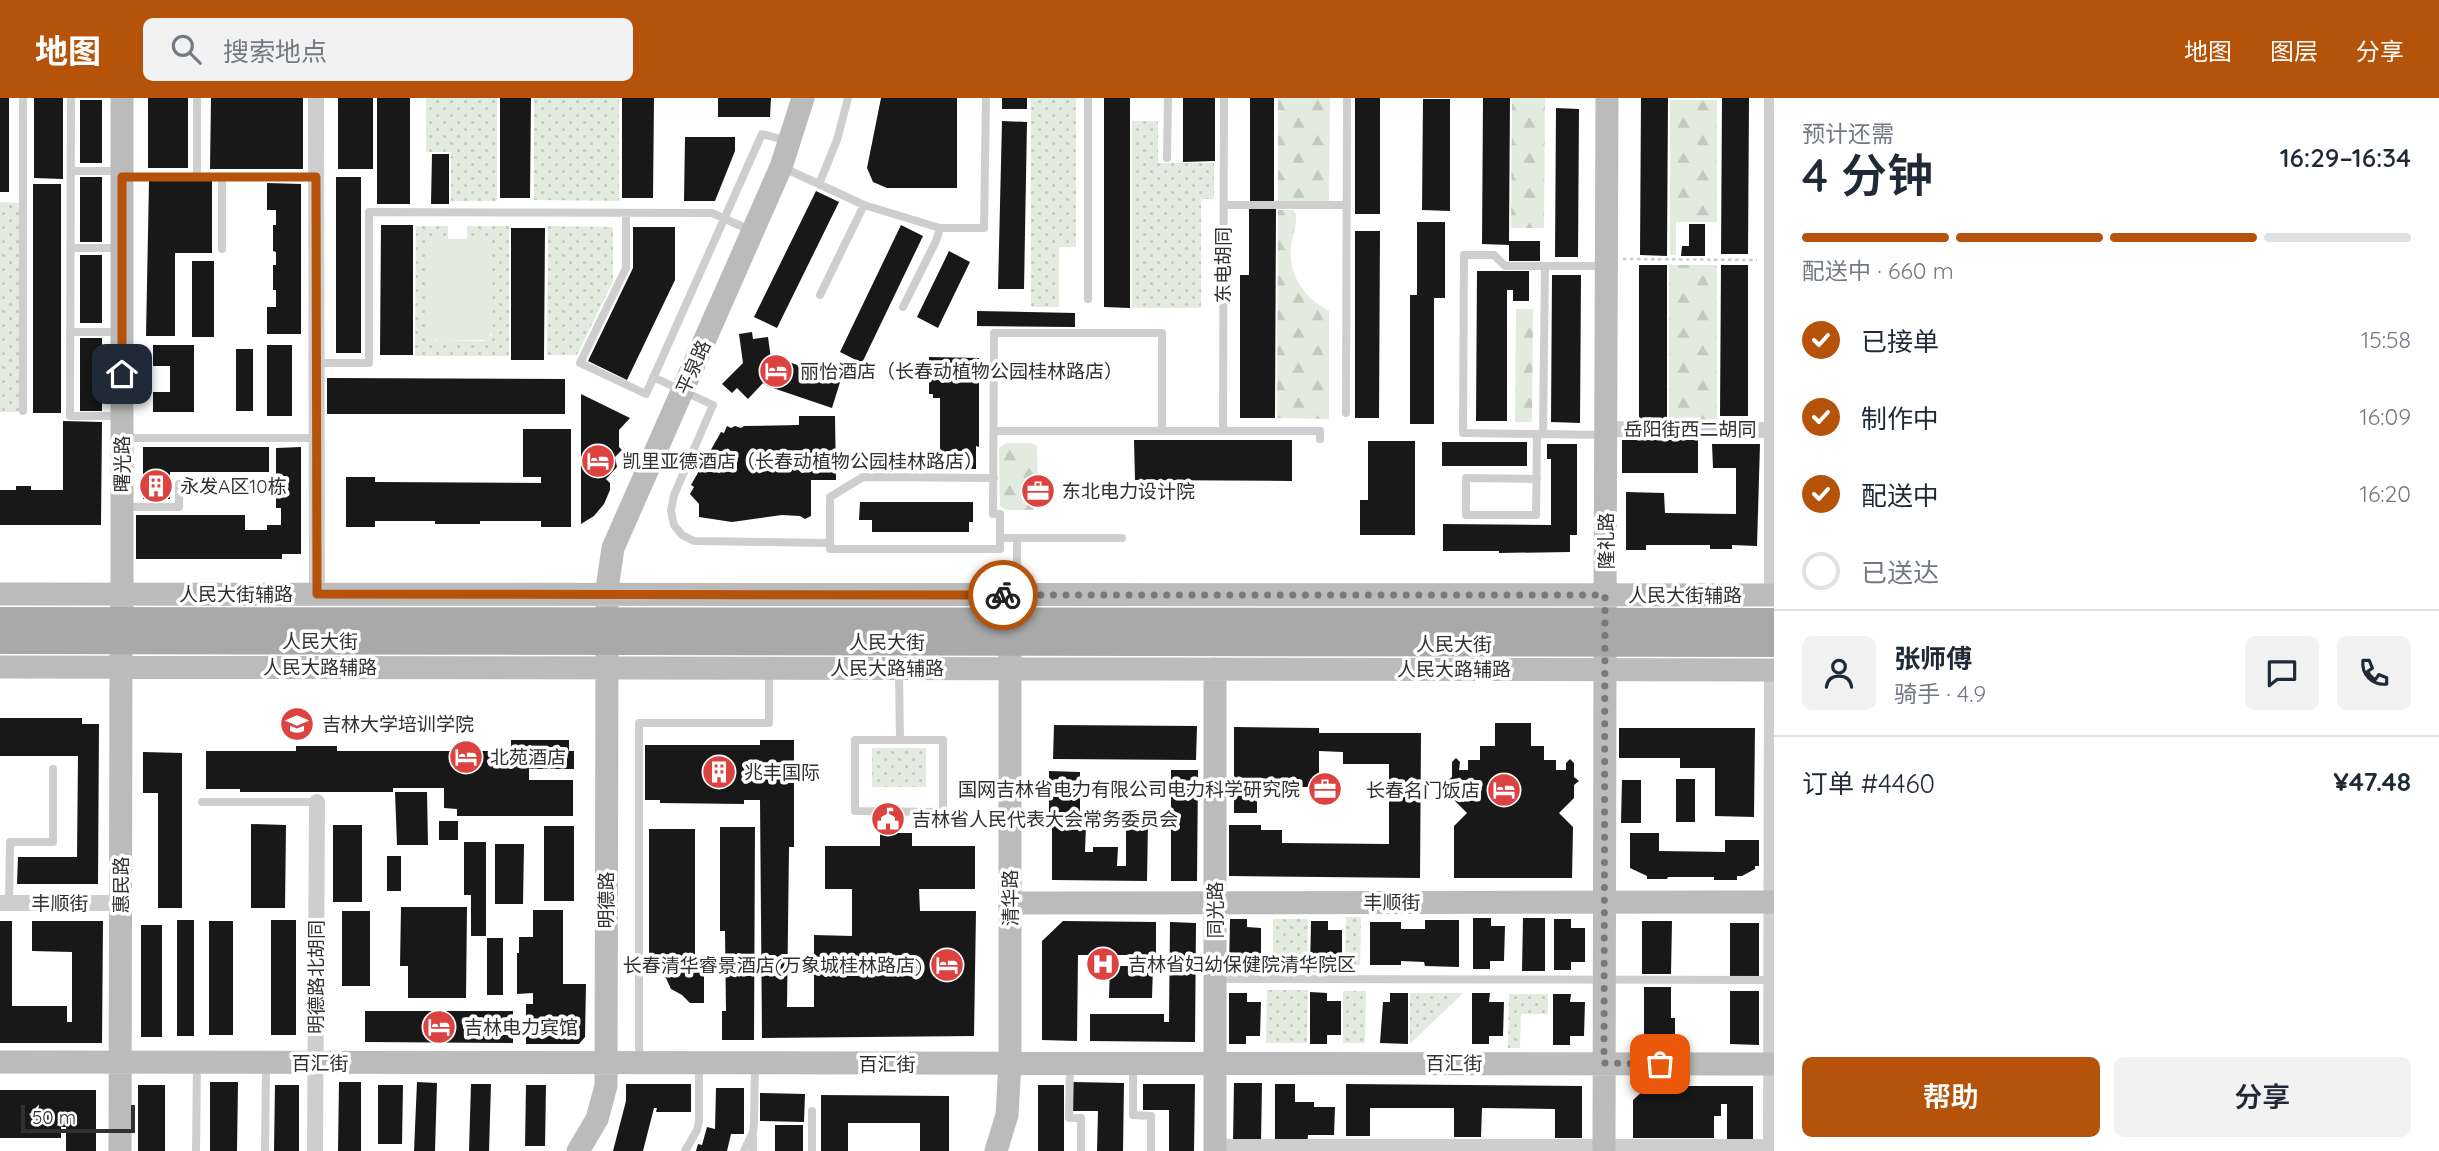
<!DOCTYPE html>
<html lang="zh">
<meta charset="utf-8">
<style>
:root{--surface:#fff;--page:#f2f2f3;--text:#1f2937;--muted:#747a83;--line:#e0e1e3;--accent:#b45309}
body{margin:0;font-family:Quicksand,"Noto Sans SC",sans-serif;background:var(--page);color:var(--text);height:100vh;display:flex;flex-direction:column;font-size:26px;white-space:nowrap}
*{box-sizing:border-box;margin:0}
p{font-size:23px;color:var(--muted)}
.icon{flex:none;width:38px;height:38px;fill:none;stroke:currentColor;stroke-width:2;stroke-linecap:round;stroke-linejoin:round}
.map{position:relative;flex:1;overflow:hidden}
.side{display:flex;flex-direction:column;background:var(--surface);width:665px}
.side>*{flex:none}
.scale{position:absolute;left:21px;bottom:18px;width:114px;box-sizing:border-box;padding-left:7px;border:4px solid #313131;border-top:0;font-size:19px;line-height:24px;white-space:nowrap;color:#313131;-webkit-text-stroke:5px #fff;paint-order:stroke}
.pin{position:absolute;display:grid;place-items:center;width:60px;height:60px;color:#fff;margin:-30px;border-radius:14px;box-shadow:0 4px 10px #0006}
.courier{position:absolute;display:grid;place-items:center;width:70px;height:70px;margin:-35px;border:5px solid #b45309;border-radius:50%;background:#fff;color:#222;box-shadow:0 2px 9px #0007}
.overview em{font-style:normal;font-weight:600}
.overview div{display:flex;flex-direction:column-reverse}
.overview{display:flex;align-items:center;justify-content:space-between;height:119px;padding:0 28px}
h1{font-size:46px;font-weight:600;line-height:52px}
.bar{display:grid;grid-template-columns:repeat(4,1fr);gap:10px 7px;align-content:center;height:84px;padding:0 28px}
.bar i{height:9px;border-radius:5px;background:var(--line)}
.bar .selected{background:var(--accent)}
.bar p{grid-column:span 4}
.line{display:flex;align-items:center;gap:18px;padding:0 28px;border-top:2px solid var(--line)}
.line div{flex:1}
.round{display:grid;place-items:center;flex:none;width:74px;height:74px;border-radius:10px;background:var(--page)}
ol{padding:0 28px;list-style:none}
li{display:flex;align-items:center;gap:21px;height:77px}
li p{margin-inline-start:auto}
li .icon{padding:7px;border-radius:50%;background:var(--accent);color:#fff;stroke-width:4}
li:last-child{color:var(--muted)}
li i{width:38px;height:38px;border:4px solid var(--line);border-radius:50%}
.button{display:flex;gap:14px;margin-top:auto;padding:14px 28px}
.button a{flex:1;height:80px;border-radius:10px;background:var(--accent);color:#fff;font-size:28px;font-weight:600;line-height:80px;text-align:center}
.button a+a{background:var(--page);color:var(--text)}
header{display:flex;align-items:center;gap:42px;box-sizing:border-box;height:98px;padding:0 35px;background:var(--accent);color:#fff}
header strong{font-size:33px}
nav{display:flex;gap:38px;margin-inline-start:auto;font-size:24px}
.search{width:490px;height:63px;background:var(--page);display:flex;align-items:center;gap:18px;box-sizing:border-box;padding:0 24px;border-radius:10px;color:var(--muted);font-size:26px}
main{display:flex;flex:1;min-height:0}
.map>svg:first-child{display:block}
</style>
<header>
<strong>地图</strong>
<div class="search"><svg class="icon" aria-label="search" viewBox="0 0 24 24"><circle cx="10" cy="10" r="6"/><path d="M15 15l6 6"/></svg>搜索地点</div>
<nav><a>地图</a><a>图层</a><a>分享</a></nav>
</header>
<main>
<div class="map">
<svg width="1774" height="1053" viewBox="0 0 1774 1053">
<defs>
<pattern id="grass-dots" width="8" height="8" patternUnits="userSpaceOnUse" patternTransform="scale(1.75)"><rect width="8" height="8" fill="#e3eade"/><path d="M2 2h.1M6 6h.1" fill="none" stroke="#c3c9bf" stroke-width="1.8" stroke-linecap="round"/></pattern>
<pattern id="forest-firs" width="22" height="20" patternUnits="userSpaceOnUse" patternTransform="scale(1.75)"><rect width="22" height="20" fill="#e3eade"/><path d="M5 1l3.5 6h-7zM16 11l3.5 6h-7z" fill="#c3c9bf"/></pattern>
</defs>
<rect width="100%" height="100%" fill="#fff"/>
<!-- grass -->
<path fill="url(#grass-dots)" d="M426,0H497V103H451V54H426Z
M534,0H619V103L534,102Z
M1031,0H1076V149H1059V209H1031Z
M1132,23H1158V65H1214V101H1201V210H1132Z
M0,104L19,105V314H0Z
M416,128H448V141L432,144L429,152L435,242L439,243H484L492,237V148L484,141H467V128H509V258H415Z
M548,128L613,129V183L577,257H547Z
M872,650H926V689H872Z
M1346,819H1361L1360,867H1345Z
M1273,821H1308L1307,868H1273Z
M1267,892H1308L1307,945H1266Z
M1343,893H1366L1365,945H1343Z
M1410,895H1463L1410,946Z
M1509,896H1548V916H1521L1520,950H1508Z"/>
<!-- forest -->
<path fill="url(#forest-firs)" d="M1278,0H1330L1329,104L1278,103Z
M1512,0H1545L1544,130H1511Z
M1670,2H1717V124H1676V157H1670Z
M1278,112H1293L1296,116C1297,128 1292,138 1291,149C1288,178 1305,200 1329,213V321L1277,320Z
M1669,167H1717V325H1669Z
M1516,211H1533L1532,324H1515Z
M1006,345H1031L1037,348L1038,407L1033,412H1006L1000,408L999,350Z"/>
<!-- pitch -->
<path fill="#e3eade" d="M440,141H484L492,147L493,233L487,242L439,243L429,237V152L432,144Z"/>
<!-- building -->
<path fill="#181818" d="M0,0H9V94H0Z
M34,0H63V81L34,80Z
M148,0H188V70H148Z
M211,0H303V71H210Z
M338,0H373V71H338Z
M377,0H410V106H377Z
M500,0H531L530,100H500Z
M622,0H654L653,100H622Z
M718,0H771L770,19H718Z
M881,0H957V90H887L873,84L867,70Z
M1002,0H1027V11H1002Z
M1104,0H1130V210L1104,209Z
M1183,0H1215V63L1183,64Z
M1250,0H1274V104H1250Z
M1355,0H1380V116H1355Z
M1483,0H1510L1509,143H1540V163H1509V147L1482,146Z
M1641,0H1668L1667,158L1640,157Z
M1722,0H1749L1748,156H1721Z
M1423,1H1450V113L1422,112Z
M80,2H102V65H80Z
M1556,10L1579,11L1578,159H1555Z
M1002,23L1027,24L1024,191H998Z
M685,39H735V53L715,103H684Z
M432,56H449V106H431Z
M80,79H102V144H80Z
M336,79H361V255H336Z
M149,83H212V155H175V238H146Z
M267,85L301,86V236H267V209H276V192H273V167H276V154L273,153V127H276V112H267Z
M33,86H61V315H33Z
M816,93L839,104L777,230L754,219Z
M1249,110H1276L1275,320H1240V177H1249Z
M1417,124H1445V200H1434V326H1410V197H1417Z
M1689,126H1705V158H1681L1682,148H1689Z
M381,127H413V257H380Z
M901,127L923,138L862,265L840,254Z
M633,129H675V182L627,282L588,263L633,170Z
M511,130H545L544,262H511Z
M1355,133H1380L1379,320H1355Z
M949,153L970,164L938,230L917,219Z
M80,157H102V225H80Z
M192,163H214V239H192Z
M1639,167H1667V325H1639Z
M1721,167H1748V318H1720Z
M1477,173H1529V203H1513V192H1507V323H1476Z
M1552,177H1581L1580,325L1551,324Z
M977,213L1075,215V229L977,228Z
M752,234L753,241L768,239L771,261L776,260L841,281L832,310L767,288L763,285L748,301L737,290L732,295L722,286L743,265L739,236Z
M80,240H102V313H80Z
M153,247H194V314H153V294H170V268H153Z
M267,247H292V318H267Z
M236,251H253V313H236Z
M929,259L979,260V349L976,348V371L940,370V300H933V296H929Z
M327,280L565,281V316H327Z
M581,296L630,320L619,332V349L622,352L615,359L617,369L606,381L610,385V392L604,406L594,418L581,426Z
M799,318H835L836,382H811V418L805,421L800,418L782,417L732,424L699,419V406L690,396L694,389L691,387L721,334L724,335L727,328L731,330L735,328L741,330L744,328L799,327Z
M63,323L102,324L101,427H0V392H16V388H31V392H63Z
M523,331H571V429H541V423H480V426H435V423H375V429H346V379H375V384L541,385V379H523Z
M1134,342H1292V383L1135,382Z
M1622,342H1698V375H1622Z
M1368,343H1415V437H1360V402H1368Z
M1442,344H1527V368H1442Z
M1547,346H1577V437H1570V454L1499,455V453H1443V426L1551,427V361H1547Z
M1712,346H1760L1757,448L1732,447V451H1710V447H1646V452H1626V394L1664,395L1665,415L1736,416V370H1713Z
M143,349H269V374H170V401H143Z
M301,349V456H282V461H136V417H245V432H267V427H281V410H276V350Z
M860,404H973V424H969V434H872V422H859Z
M0,620H82V626H99L98,786H17L18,759H77L78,658H0Z
M1495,625H1531V648H1544V662H1556V672H1566V665L1570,661L1574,665V679L1579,683L1574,687V700L1559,715L1573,729L1572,780H1454V728L1467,715L1451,699V688L1446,684L1452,679V664L1456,660L1460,664L1459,672H1468V662H1480V648H1495Z
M1054,627L1197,628L1196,662L1053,661Z
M1234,629L1319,630V635H1421L1420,780L1229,778V727H1261V732H1282V745L1389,746V666H1343V654L1319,653V689H1257V715H1234Z
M1619,630H1755L1754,719L1715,718V670H1680V660H1619Z
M511,642H569V653H574V671H529V682H573V718H457V711L444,710V690H393V694H240V691H206V653H296V648H337V653H511Z
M760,642H794V749H789L787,909H814V837L852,838V791H825V748H880V735H912V748H975V791H919L920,813H976L974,938L762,940L760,702H744V706L660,705V702H645V647H760Z
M143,654L182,655V810H158V695H143Z
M1171,672H1198L1197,783H1171Z
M1049,673L1080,674V716H1049Z
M1676,681H1695V724H1676Z
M1622,682H1641V725H1621Z
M395,694H427L428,747H397Z
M439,723H458V742H439Z
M1126,724H1148L1147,783L1052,782V727H1086L1085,754H1093V749H1118L1117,768H1126Z
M251,726L286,727L285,810H251Z
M333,727H362V804H333Z
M544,728H574V803H544Z
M720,729H755L754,942H722V913H726L725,833H720Z
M649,731H695V859H704V905H690L682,897L671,891L666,880L657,871V859H649Z
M1630,735H1659V753L1725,754V742H1759V768H1755V771L1742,778H1737V782H1714V779H1668L1667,781H1647V778L1630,770Z
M464,744H486V838H471V797H464Z
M495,746H524L523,806H495Z
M387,758H401V793H387Z
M401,809H467L466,900H408V868H400Z
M533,812H563V886H586L585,939L579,946H526V906H533V895L517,896V855H519V839H533Z
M342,813H370V888H342Z
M1473,820H1491V828H1505L1504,863H1490V871H1473Z
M1523,820H1545V873H1522Z
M1230,821H1247V829L1261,830V864H1247V872H1229Z
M1554,821H1571V830H1585V864H1571V872H1554Z
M177,822H194V938H177Z
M271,822H296V937H271Z
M1425,822H1459V869L1425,868L1424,864L1401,863V867H1370V824H1401V831H1425Z
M0,823H12V908H67V924H72V854L32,853V823H103L102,945H0Z
M209,823H233V937H209Z
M1063,823L1156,824V857H1078L1077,943L1042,942V843Z
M1311,823H1328V832H1342V866H1327L1328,874H1310Z
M1642,823H1672L1671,876H1642Z
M1170,824L1196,825L1195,944L1090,943V916H1164V924H1169Z
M1730,825H1759V879L1730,878Z
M141,827H162V939H141Z
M487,840H503V897H487Z
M1110,868H1153L1152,900H1109Z
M1644,889H1671V920H1675V950H1644Z
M1730,893H1759V947L1730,946Z
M1310,894L1327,895V903H1341V937H1327V946H1310Z
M1229,895H1247V904H1261L1260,938H1246V946H1229Z
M1390,895H1408V946L1380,945L1383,904H1390Z
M1472,895H1490L1489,904H1504L1503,938H1489V946H1472Z
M1553,896H1571L1570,904H1585L1584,938H1570V947H1553Z
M365,913H513V945L365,944Z
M210,984H238L237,1053H210Z
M339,984H361V1053H338Z
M417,984L437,985L435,1053H414Z
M1073,984L1124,985L1123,1053H1097L1098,1013H1072Z
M1234,985H1262L1261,1044H1233Z
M471,986H491L489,1053H469Z
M626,986H691V1014H656L657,1010H654L643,1053H613L626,1003Z
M1143,986H1195L1194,1053H1169V1012H1143Z
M1275,986H1295V1004H1314V1009H1335L1334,1037H1308L1307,1047H1275Z
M1346,986L1582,988V1040H1555V1011L1482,1010L1481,1039H1454V1010H1370V1038H1346Z
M138,987H165V1053H138Z
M275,987H299V1053H274Z
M378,987H403L402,1046H378Z
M526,987H546L545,1048H525Z
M1038,987H1064V1053H1038Z
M1648,988H1753V1041H1727V1006H1721V1018H1714V1040H1633V1002Z
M716,990H744V1036H731L727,1053H696L698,1046L702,1047L707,1029L715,1031Z
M0,992H96V1053H66V1029H61V1040H0Z
M760,995L805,996L804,1024L760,1023Z
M821,997L949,998V1053H920V1025H848V1053H821Z
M775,1027H803V1053H775Z"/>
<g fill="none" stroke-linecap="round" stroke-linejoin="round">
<!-- path -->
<path stroke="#cbcbcb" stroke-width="2.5" stroke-dasharray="3.5 3.5" stroke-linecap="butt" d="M1623,161L1757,162"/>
<!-- lane -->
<path stroke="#cecece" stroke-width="8" d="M71,0L70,318H119
M1167,60L1168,0
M784,70L864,107L940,130H984L986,0
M71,73H120
M125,79H316
M197,79V0
M819,86L837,42L848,0
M1224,107H1347
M626,115V170L580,265L646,296L762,36L789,43
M71,150H120
M222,151V79
M1603,168H1505L1494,157H1464L1463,335L1605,337
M820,197L864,107
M1088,201V0
M903,209L936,143L940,130
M70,234H120
M317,265H369V114L712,115L750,132
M653,279L713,307L674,397L671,413L674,427L682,437L694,443L830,445V451H1000V440H1122
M23,313V0
M1346,315L1347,0
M994,333H1320V341
M1223,333L1224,0
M1543,336L1545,168
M125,340H317
M1537,381L1466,380V417H1536L1537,336
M125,409H179V386H269
M1000,440V416H993L994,235H1162V333
M830,445V399L863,379L994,380
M1017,494V440
M899,572L900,642
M855,642H943V714L855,713Z
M202,704H317
M9,805L10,744H53V671
M1218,881L1772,882
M639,963V625H769V574
M1070,968L1069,1020H1081V1053
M1133,968V1017L1151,1018V1053
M196,1053L197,965
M265,1053L266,965
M685,1053L697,1032L699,1023V966
M744,1053L753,1034L754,1025L755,967
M753,1053V1037
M812,1053V1013"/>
<!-- street -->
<path stroke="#cecece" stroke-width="16" d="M316,0L317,496
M1606,331L1774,332
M1772,497V0
M0,805H121
M1215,1049H1774
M315,1053L317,704
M1771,1053L1772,572"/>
<!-- secondary -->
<path stroke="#bbb" stroke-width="23" d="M0,496L1774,497
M607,510L608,484L613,450L781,69L803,0
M122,511V0
M1605,511L1607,0
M0,569L1774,572
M1215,571V1053
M1010,805L1774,804
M0,964L1774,966
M120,1053L121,556
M578,1053L597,1021L606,988L607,555
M996,1053L1007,1017L1010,965V558
M1604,1053L1605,556"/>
<!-- primary -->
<path stroke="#a9a9a9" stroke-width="26" d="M0,522L1774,523
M0,543L1774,546"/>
</g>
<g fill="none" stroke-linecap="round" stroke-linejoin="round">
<!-- done -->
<path stroke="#797979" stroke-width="7" stroke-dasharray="0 12.6" d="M1003,497H1605L1604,965L1660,966"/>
<!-- route -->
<path stroke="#b45309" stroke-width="9" d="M122,276V79H316L317,496L1003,497"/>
</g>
<!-- icons -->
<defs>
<g id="hotel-disc" transform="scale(1.75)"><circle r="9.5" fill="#dc4340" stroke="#fff"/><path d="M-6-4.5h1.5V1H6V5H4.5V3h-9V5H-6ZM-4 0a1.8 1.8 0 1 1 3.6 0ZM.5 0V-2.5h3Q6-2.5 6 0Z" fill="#fff"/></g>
<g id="building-disc" transform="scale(1.75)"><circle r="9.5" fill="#dc4340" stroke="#fff"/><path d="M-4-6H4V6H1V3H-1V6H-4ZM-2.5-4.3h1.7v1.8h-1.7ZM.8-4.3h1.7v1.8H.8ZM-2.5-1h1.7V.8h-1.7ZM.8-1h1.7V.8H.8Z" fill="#fff"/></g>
<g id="office-disc" transform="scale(1.75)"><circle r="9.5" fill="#dc4340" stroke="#fff"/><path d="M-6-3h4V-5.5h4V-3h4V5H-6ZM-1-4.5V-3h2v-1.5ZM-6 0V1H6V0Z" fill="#fff"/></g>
<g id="university-disc" transform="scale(1.75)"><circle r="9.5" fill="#dc4340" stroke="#fff"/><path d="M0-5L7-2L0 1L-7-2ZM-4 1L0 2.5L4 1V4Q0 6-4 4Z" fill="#fff"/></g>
<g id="civic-disc" transform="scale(1.75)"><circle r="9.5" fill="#dc4340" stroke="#fff"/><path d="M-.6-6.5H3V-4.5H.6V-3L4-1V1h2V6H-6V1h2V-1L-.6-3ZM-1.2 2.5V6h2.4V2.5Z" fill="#fff"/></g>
<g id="hospital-disc" transform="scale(1.75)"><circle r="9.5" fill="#dc4340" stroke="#fff"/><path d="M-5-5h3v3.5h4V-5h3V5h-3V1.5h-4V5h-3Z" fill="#fff"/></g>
</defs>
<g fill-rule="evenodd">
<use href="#hotel-disc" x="776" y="273"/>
<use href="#hotel-disc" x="598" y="363"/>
<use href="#building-disc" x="156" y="388"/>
<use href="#office-disc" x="1038" y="393"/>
<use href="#university-disc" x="297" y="626"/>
<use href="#hotel-disc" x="466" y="659"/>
<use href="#building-disc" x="719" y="674"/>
<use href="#office-disc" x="1325" y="691"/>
<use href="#hotel-disc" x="1504" y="692"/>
<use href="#civic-disc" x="888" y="721"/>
<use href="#hospital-disc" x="1103" y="866"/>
<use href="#hotel-disc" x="947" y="867"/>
<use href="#hotel-disc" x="439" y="929"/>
</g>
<g text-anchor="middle" stroke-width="7" stroke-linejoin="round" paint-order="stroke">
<!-- street labels -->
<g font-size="19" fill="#313131" stroke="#fff">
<text transform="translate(1223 167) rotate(-90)" y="7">东电胡同</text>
<text transform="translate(693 269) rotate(-66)" y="7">平泉路</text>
<text x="1690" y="338">岳阳街西二胡同</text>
<text transform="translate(122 366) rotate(-90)" y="7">曙光路</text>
<text transform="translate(1606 443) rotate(-90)" y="7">隆礼路</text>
<text x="236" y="503">人民大街辅路</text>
<text x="1685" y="504">人民大街辅路</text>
<text x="320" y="550">人民大街</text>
<text x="887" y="551">人民大街</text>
<text x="1454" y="553">人民大街</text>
<text x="320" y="576">人民大路辅路</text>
<text x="887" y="577">人民大路辅路</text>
<text x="1454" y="578">人民大路辅路</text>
<text transform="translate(121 787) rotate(-90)" y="7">惠民路</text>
<text transform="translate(1010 800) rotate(-90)" y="7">清华路</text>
<text transform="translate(606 802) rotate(-90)" y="7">明德路</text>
<text x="1392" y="811">丰顺街</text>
<text x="60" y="812">丰顺街</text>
<text transform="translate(1215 812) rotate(-90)" y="7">同光路</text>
<text transform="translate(316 879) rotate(-90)" y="7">明德路北胡同</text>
<text x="320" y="972">百汇街</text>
<text x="1454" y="972">百汇街</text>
<text x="887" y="973">百汇街</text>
</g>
<!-- poi labels -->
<g font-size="19" fill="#313131" stroke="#fff" text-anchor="start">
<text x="800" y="280">丽怡酒店（长春动植物公园桂林路店）</text>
<text x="622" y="370">凯里亚德酒店（长春动植物公园桂林路店）</text>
<text x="180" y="395">永发A区10栋</text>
<text x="1062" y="400">东北电力设计院</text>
<text x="322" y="633">吉林大学培训学院</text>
<text x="490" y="666">北苑酒店</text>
<text x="744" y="681">兆丰国际</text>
<text x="1300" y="698" text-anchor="end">国网吉林省电力有限公司电力科学研究院</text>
<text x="1480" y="699" text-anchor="end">长春名门饭店</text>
<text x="912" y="728">吉林省人民代表大会常务委员会</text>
<text x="1128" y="873">吉林省妇幼保健院清华院区</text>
<text x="922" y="874" text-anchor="end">长春清华睿景酒店(万象城桂林路店)</text>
<text x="464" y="936">吉林电力宾馆</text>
</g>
</g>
</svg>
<div class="scale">50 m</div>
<div class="pin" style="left:1660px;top:966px;background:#ea580c"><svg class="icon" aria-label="bag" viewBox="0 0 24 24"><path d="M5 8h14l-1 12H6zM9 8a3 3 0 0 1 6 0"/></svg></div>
<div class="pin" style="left:122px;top:276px;background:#1f2937"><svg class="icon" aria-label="home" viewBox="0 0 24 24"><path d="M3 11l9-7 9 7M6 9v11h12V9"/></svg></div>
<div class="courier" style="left:1003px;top:497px"><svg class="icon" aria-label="bike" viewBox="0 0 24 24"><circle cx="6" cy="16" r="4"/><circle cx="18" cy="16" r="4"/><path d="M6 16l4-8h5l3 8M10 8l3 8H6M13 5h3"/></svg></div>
</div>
<section class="side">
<div class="overview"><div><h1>4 分钟</h1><p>预计还需</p></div><em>16:29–16:34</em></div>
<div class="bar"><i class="selected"></i><i class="selected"></i><i class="selected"></i><i></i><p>配送中 · 660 m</p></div>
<ol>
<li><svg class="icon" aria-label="check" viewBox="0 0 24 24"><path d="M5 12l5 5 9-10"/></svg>已接单<p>15:58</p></li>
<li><svg class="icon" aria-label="check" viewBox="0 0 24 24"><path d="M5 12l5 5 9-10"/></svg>制作中<p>16:09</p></li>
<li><svg class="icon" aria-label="check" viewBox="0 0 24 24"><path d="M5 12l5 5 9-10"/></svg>配送中<p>16:20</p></li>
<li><i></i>已送达</li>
</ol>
<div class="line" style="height:126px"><a class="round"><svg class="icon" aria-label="person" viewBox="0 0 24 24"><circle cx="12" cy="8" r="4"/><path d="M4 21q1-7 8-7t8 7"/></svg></a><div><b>张师傅</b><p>骑手 · 4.9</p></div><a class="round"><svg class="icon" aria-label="chat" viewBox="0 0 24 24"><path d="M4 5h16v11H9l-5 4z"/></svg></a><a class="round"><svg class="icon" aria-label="phone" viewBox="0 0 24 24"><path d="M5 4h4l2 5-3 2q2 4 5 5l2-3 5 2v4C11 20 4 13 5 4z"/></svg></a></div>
<div class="line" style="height:91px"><div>订单 #4460</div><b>¥47.48</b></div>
<div class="button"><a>帮助</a><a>分享</a></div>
</section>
</main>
